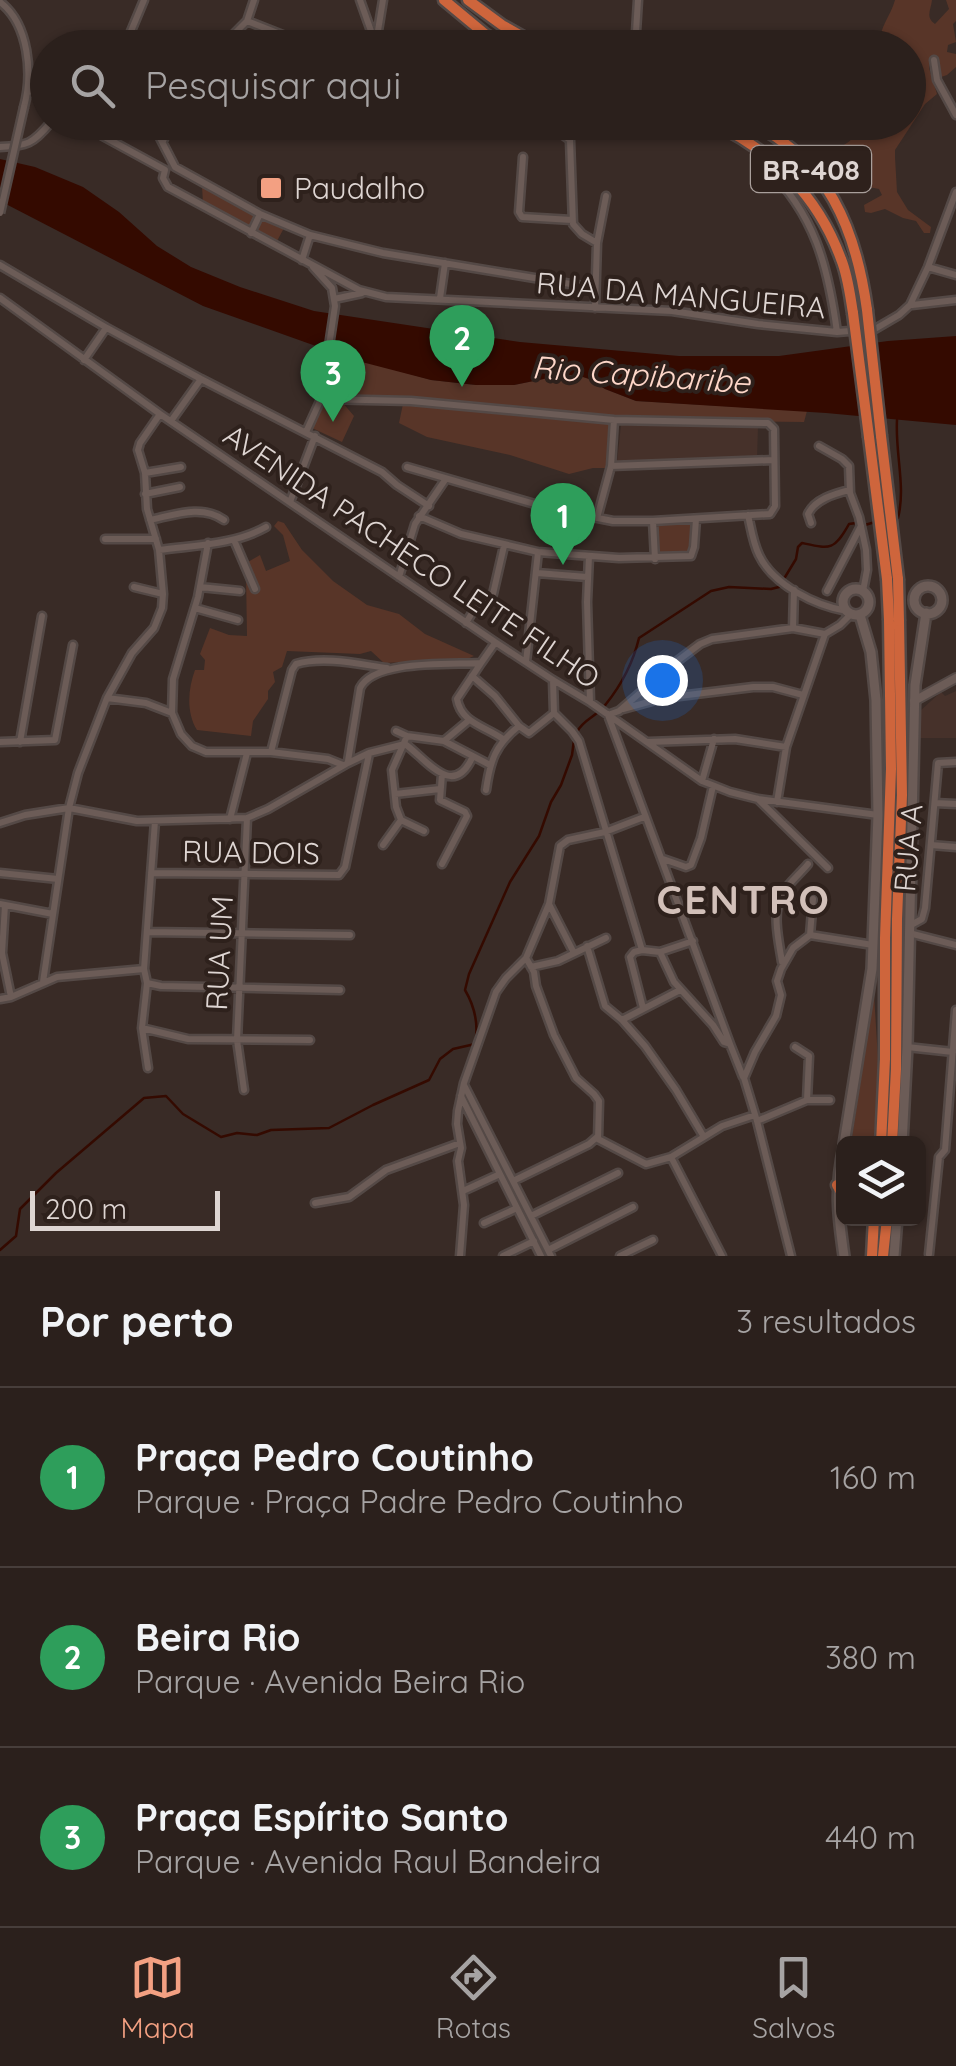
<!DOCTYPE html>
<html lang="pt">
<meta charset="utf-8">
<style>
body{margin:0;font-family:Quicksand,sans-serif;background:#332825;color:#f1f3f6}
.controls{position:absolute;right:30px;bottom:30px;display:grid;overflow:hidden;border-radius:15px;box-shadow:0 2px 8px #0004}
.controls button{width:90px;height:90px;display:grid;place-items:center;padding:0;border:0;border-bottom:2px solid #473e3b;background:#2b201c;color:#f1f3f6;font:50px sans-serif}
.scale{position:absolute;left:30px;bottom:25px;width:190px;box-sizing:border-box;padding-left:10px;border:5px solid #ded5d2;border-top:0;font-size:28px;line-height:35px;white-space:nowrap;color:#ded5d2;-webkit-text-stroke:8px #2e211c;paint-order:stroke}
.you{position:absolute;left:662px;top:680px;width:35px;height:35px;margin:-25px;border:8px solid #fff;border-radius:50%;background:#1a73e8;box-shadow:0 0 0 15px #1a73e833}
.badge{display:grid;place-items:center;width:65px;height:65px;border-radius:50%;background:#f3a082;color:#fff;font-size:32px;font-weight:700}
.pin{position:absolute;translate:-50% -82px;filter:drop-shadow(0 2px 5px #0008)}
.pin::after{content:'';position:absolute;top:52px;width:35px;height:30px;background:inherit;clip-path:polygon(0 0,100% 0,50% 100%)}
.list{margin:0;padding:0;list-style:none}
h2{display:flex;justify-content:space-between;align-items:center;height:130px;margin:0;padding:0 40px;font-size:42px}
h2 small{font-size:32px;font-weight:400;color:#a6a3a3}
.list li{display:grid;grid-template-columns:65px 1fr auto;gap:30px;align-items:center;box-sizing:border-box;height:180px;padding:0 40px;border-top:2px solid #473e3b}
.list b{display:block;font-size:38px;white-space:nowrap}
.list p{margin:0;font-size:32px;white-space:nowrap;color:#a6a3a3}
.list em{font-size:32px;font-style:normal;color:#a6a3a3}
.icon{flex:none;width:55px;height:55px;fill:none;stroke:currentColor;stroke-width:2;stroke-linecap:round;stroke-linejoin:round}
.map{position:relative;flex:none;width:956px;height:1256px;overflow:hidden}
.search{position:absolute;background:#2b201c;box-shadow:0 2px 8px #0004;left:30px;right:30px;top:30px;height:110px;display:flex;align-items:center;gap:25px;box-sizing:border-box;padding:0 35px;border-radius:55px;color:#a6a3a3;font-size:38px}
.sheet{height:670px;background:#2b201c}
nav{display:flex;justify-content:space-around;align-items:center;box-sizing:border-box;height:140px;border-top:2px solid #473e3b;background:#2b201c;font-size:28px;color:#a6a3a3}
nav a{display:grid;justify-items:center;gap:5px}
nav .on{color:#f3a082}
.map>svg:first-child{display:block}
.built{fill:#46312a}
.green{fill:#583528}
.water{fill:#340a00}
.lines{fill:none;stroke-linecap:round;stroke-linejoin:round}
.stream{stroke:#340a00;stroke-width:2.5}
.minor-casing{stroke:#544946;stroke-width:11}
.tertiary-casing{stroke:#544946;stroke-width:12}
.secondary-casing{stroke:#544946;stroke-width:14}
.trunk-casing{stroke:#544946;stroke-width:15}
.minor{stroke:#6c5c57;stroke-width:6}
.tertiary{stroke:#6c5c57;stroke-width:8}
.secondary{stroke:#6c5c57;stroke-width:9}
.trunk{stroke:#ce653c;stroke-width:10}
.minor-bridge-casing{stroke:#544946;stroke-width:11;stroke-linecap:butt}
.trunk-bridge-casing{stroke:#544946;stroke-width:15;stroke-linecap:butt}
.minor-bridge{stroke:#6c5c57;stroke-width:6}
.trunk-bridge{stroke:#ce653c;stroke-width:10}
.poi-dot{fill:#f3a082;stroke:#2e211c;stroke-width:4}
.labels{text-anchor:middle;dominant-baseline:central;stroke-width:8;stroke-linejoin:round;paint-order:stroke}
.shield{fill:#2e211c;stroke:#a99f9b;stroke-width:2.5}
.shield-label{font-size:28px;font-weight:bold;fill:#ded5d2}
.poi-label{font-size:30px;fill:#ded5d2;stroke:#2e211c;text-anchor:start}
.street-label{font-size:30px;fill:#ded5d2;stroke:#2e211c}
.water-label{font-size:32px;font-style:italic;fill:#fed7c9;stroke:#2e211c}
.district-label{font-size:40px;font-weight:bold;letter-spacing:2.5px;fill:#d2c0b9;stroke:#2e211c}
</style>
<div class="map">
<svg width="956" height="1256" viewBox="0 0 956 1256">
<rect width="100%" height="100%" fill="#392b26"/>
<path class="built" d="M621 425 758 427 757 459 617 462Z
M956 691V738H918L917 718 920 711 941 692 945 696Z"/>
<path class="green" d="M895 0H932C931 10 925 17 935 24L949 9 946 0H956V21L953 24 956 42 948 45 947 52 956 54V67L947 75 941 77 938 56 931 55 929 68 937 94 925 104 895 150V157L897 192 908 210 931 227 930 233H924L916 221 903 218 885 209 871 213 865 212 864 205 882 195 879 189 859 185C859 174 868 170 868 160L863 155 850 158 844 155 835 165 828 164 826 157C837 145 861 143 855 123L908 122V48L880 47C878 28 890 18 895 0Z
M202 186 284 228 277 241 203 203Z
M329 351 431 380 476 385H514L563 375H577L589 379 605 389 636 401 807 411 804 422 614 420 393 400 321 399Z
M342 402 354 416 342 442 312 428 323 403Z
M403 404 610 422 608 468H593L569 474 510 455 427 437 399 423Z
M278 521 284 523 302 550 333 581 367 605 399 614 425 634 474 656 467 659 384 663 371 651 360 654 287 651 282 667 273 672 275 682 268 691V699L253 721 251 736 197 730C186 712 188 689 195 670H204L205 660 200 654 210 628 229 635 247 636 246 575 248 562 260 555 266 571 290 561 283 535 274 526Z
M691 521 694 525 690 554 658 555 655 529 661 524Z
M874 994 878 1059 874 1143H851Z"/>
<path class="water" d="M0 159 35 167 83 187 119 212 157 246 191 267 240 287 314 311 520 342 679 356H779L888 341 956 336V425L826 413 636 401 605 389 589 379 577 375H563L514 385H476L431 380 358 361 203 306 0 201Z"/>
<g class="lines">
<path class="stream" d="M897 420C895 453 906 487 898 518
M865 525 875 522
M577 732C583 719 598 716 606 704 622 684 633 663 639 638L711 591 729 587 771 589 779 587 796 559 798 547 802 543C830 549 834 551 849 524L856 523
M0 1250 16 1236 20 1209 56 1173 144 1098 166 1096 183 1114 221 1137 237 1133 257 1135 271 1130 329 1128 373 1105 429 1080 440 1059 453 1049 475 1044C479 1024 475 1007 465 990L469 974 510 882 539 836 551 802 561 785 572 755 574 740"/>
<defs>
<path id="minor" d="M360 0 377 48
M0 2C29 24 33 74 24 107
M247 21 316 48
M376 43 383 0
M124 48 144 0
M220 48 247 21 254 0
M635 48 638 0
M934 60 937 80 956 115
M28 91 48 94
M77 122 165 170 163 178 168 187 359 290 386 297 672 311 758 324 837 332 875 329 899 315 910 305 928 267 956 192
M139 122 159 136 175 167 260 214 310 235 383 253 595 288
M548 124 570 140 573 224 582 234 597 243 595 308
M163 141 171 122
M0 147C27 146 33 144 51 122
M765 153V166C815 214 828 266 837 332
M523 157 519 212 522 217 572 220
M251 233 260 214
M597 243 606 196
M302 260 310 235
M0 265 107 328 201 379 382 472 397 485 429 506
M928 267 956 275
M0 298 160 414 495 642 553 680 590 702 702 781 730 792 758 799 878 815
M440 298 445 263
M334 299 362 293
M912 305 956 300
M84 360 106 328
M321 399 411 401 614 420 768 423 774 429 775 506 770 514 653 521H613L552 509 407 467
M171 421 201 379
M306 432 321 399 335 306 332 288 313 267
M819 446 842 459 849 466 850 493 859 517 866 550 867 570 863 591
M611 466 774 460
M145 473 181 467
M145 494 180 487
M290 502 315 436
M748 515C751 528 753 543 759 555 773 585 816 606 847 611
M419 516 461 534 538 552 619 558 691 556 694 547 696 519
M597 518 611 466 614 420
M150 520C174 515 202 504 224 520
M653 521 655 559
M811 523 808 514C815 499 834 494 849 490
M105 539H156
M234 540 255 589
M208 543 198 597 173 679 172 713 181 734 192 746 206 752H271L328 759 343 765
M159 550C195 545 234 545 266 527
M589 556 587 602 590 702
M537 573 587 577
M399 577 415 524 445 480
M134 587 163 594
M200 587 240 591
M827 591 861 526
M195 608 238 620
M466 623 482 596 493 594 504 546
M793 628 794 590
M825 634 840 625 851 614
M526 662 538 552
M481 663 457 699C461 723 485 726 503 739
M472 676 495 696 519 726
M107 698 146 703 172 713
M623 709 663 698 753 687H773L803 695
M554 713 572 731 579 741 642 950 634 952 630 957 643 1008
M396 731 407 736 444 741 490 765
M407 736 392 770 396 807 401 820 424 831
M444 741 468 721
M0 742 55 740 73 645
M20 742 42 616
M648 742 735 739 786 747
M271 752 292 670 296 664C324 656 358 664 387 668
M348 761 360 688C374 659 452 665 481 663L495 643
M702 781 714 739
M486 790C490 761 495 745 519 726L529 733 554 713 553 680
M395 794 440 789
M758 799 828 868
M777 802 786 747 825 634
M935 803 956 804
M230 819 247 753
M0 823 25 815 69 808 137 821 247 818 268 809 348 763 369 753 405 744C427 760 453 799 472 758
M383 845 401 820
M931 845 956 847
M663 859 686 867 691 865 701 838 713 786
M442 864 467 816 465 812 440 800 442 774
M0 873 58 879
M151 873 339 875 345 867 369 754
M0 904 53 914
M549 904 526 958 534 972 536 986 554 1035 576 1078 594 1094 599 1101 598 1139 646 1164 671 1157 722 1126 755 1115
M5 905 2 953 11 997
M911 925 922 919 925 908 938 763 956 762
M147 932 350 935
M909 933 956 945
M810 935 813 899
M587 946 605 1006 622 1020 645 1046 676 1090 704 1137
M642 950 660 952 693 941
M660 952 674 982 713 1025 724 1042 730 1044 743 1077
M574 953 549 904 560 846 568 840 605 832 644 817
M782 962C779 942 772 915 781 896 787 884 800 874 808 864
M531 967 558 961 606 938
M43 982 69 808 78 773 107 698 132 653 154 628 162 608 163 594 159 550 147 509 145 473 138 450 140 443 160 414
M147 983 161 986 340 990
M0 999 11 997 57 977 144 969
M622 1020 680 990
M142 1028 188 1039 310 1040
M730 1044 608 715 619 711 676 662 700 644 712 639 793 628 825 634
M795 1047 809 1056 807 1100
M907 1047 953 1052
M148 1068 142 1028 147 983 144 969 155 821
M464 1085 551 1256
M244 1090 237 1040 247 818
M461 1096 541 1256
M757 1121 807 1100H830
M671 1157 722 1256
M513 1181 589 1144 597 1137
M463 1191 500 1174
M315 1203 349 1197 386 1170 460 1143
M531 1216 618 1173
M484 1223 517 1208
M548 1250 633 1207
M929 1254 939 1157 945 1150 956 1010
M460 1256 464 1205 458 1161 461 1148 457 1124 458 1111 464 1083 496 992 506 978 526 958
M503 1256 534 1241
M620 1256 653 1240
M791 1256 757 1121 744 1078 755 1052 776 1016 781 995 777 981 781 969 793 948 810 935 873 945"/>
<path id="tertiary" d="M914 701 956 678"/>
<path id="secondary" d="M914 600a14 14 0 1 1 28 0a14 14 0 1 1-28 0Z
M843 602a13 13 0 1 1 26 0a13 13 0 1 1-26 0Z
M844 1144 872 969 878 815 876 700 871 652 860 615
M902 1144 907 1047 915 685 926 613
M844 1146C835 1189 838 1214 844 1256
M894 1256 897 1218"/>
<path id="trunk" d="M444 0 485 34 506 48
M468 0 502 25 543 48
M711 122C772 150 818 196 841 259 848 276 850 295 853 313
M750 122C828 160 856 229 867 310
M881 436 898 579
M869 437 887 579
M881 1144 885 1059V938L891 769 889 620
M892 1144 896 1069 897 919 902 795 899 621
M837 1185 844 1197
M872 1256 874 1218
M883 1256 887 1218"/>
</defs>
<use href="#minor" class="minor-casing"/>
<use href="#tertiary" class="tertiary-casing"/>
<use href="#secondary" class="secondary-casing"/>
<use href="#trunk" class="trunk-casing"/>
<use href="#minor" class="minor"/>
<use href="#tertiary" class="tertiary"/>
<use href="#secondary" class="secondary"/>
<use href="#trunk" class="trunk"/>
<defs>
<path id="minor-bridge" d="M0 213 24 107"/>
<path id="trunk-bridge" d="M867 310 881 436
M853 313 869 437
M887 579 889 620
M898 579 899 621"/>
</defs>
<use href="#minor-bridge" class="minor-bridge-casing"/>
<use href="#trunk-bridge" class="trunk-bridge-casing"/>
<use href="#minor-bridge" class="minor-bridge"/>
<use href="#trunk-bridge" class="trunk-bridge"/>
</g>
<rect class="poi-dot" x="259" y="176" width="24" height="24" rx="5"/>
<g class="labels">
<rect class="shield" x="751" y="146" width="120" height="46" rx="8"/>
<g class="shield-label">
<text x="811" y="169">BR-408</text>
</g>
<g class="poi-label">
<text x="294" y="188">Paudalho</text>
</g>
<g class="street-label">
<text transform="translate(681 295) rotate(5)">RUA DA MANGUEIRA</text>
<text transform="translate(412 556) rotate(34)">AVENIDA PACHECO LEITE FILHO</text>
<text transform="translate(908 848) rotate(-85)">RUA A</text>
<text transform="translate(251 852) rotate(1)">RUA DOIS</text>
<text transform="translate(219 953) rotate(-87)">RUA UM</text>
</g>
<g class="water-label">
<text transform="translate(641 374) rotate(4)">Rio Capibaribe</text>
</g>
<g class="district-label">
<text x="744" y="899">CENTRO</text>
</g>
</g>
</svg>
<div class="controls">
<button><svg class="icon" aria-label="layers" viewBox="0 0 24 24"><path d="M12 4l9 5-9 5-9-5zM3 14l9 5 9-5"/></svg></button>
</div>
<div class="scale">200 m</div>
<div class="you"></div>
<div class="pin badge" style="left:563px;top:565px;background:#2e9e5b">1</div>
<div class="pin badge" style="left:462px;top:387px;background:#2e9e5b">2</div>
<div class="pin badge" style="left:333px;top:422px;background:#2e9e5b">3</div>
<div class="search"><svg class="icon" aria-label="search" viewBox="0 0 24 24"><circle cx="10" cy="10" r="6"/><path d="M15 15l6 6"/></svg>Pesquisar aqui</div>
</div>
<section class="sheet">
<h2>Por perto<small>3 resultados</small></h2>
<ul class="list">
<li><span class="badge" style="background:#2e9e5b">1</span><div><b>Praça Pedro Coutinho</b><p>Parque · Praça Padre Pedro Coutinho</p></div><em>160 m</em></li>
<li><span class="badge" style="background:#2e9e5b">2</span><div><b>Beira Rio</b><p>Parque · Avenida Beira Rio</p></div><em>380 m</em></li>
<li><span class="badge" style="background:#2e9e5b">3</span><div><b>Praça Espírito Santo</b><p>Parque · Avenida Raul Bandeira</p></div><em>440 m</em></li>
</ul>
</section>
<nav>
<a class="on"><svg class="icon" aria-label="map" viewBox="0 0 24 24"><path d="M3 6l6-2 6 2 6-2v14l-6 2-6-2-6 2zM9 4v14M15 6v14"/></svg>Mapa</a>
<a><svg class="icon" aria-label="directions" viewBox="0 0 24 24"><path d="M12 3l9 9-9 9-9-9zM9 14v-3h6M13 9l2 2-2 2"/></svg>Rotas</a>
<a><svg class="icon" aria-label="saved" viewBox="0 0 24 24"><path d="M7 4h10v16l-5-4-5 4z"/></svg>Salvos</a>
</nav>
